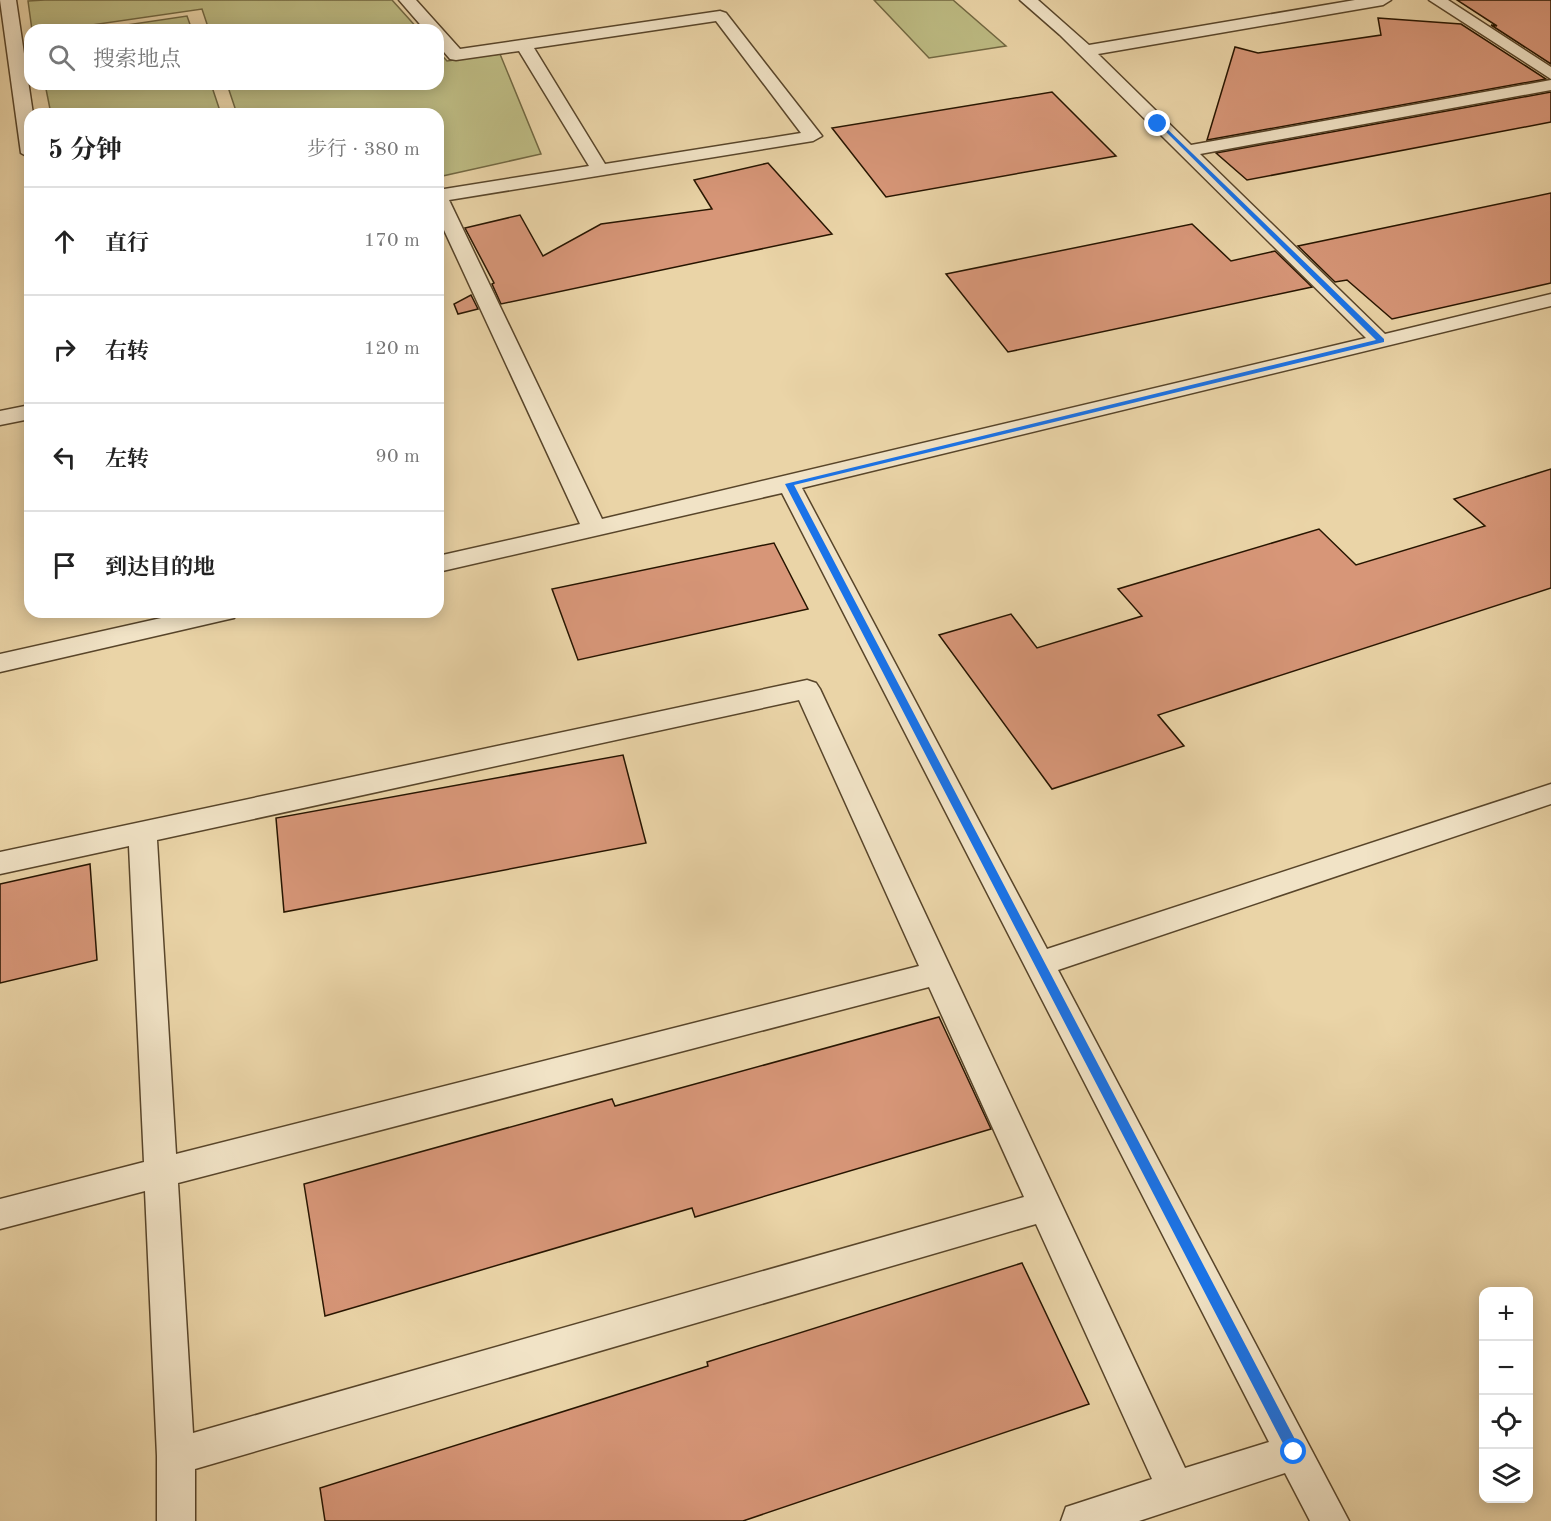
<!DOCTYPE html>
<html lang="zh">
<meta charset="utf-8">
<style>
body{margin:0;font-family:"Old Standard TT","Noto Serif SC",serif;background:#f6f6f6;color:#222}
.controls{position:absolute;right:18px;bottom:18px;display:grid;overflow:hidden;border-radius:12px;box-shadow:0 3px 15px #0003}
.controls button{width:54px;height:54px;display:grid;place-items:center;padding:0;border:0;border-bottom:2px solid #e0e0e0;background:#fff;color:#222;font:30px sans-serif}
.stop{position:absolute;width:18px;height:18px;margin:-14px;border:4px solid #1a73e8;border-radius:50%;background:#fff}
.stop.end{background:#1a73e8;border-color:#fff;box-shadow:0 2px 6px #0008}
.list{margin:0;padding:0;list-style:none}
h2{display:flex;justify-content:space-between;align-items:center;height:78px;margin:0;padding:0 24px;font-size:26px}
h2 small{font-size:20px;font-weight:400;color:#767676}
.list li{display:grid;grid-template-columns:39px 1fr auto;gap:18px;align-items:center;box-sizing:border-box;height:108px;padding:0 24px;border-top:2px solid #e0e0e0}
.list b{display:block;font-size:22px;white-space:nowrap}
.list em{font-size:20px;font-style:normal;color:#767676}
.icon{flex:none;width:33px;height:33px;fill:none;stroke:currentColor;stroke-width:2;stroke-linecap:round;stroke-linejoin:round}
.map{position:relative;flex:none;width:1551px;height:1521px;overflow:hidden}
.search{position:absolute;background:#fff;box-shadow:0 3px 15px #0003;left:24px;top:24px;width:420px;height:66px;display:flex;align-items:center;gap:15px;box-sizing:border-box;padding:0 21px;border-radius:18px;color:#767676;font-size:22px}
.panel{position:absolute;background:#fff;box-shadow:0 3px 15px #0003;left:24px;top:108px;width:420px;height:510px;border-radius:18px}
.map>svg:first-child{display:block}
.green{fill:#bdbb83;stroke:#726842;stroke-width:1.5}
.building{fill:#d79678;stroke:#271500;stroke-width:1.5}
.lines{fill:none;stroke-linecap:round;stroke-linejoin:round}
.lane-casing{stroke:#58452a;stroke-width:3}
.lane{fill:#f1e3c6;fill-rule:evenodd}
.route{fill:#1a73e8}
</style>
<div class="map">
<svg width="1551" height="1521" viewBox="0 0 1551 1521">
<rect width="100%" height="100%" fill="#ead4a7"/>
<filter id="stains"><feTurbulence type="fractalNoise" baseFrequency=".00333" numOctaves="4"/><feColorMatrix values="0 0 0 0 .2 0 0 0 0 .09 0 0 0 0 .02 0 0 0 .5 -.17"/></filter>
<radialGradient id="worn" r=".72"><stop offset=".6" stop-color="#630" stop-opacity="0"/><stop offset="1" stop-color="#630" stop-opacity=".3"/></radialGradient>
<path class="green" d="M45 0H392L419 30H209L202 9 57 30H32L28 1Z
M874 0H953L1006 46 929 58Z
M187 16 192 30H93Z
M438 51 447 61 500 54 541 154 438 177V114H237L227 84H438Z
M45 84H211L221 114H51Z"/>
<path class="building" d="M1457 0H1551V64L1491 25 1497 26Z
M1378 18 1461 24 1546 79 1207 140 1235 47 1258 53 1381 35Z
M1052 92 1116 156 886 197 832 128Z
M1551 92V122L1247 180 1216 153Z
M768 163 832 234 501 304 492 284 494 283 465 228 520 215 543 256 601 224 712 209 694 180Z
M1551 193V283L1392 319 1347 280 1335 282 1298 246Z
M1192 224 1231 261 1275 251 1312 287 1008 352 946 274Z
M471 295 478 309 458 314 454 304Z
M1551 469V588L1158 715 1184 746 1052 789 939 635 1011 614 1037 648 1142 616 1118 589 1319 529 1356 565 1485 526 1454 499Z
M774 543 808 609 578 660 552 589Z
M623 755 646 843 284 912 276 818Z
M90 864 97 960 0 983V884Z
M939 1017 991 1129 695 1217 692 1208 325 1316 304 1184 612 1099 615 1106Z
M1022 1263 1089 1404 743 1521H325L320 1488 708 1366 707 1362Z"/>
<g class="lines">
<defs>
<path id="lane" d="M0 0H16L33 114H30V158L21 153Z
M399 0H416L460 49 720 11 726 13 822 136 813 141 449 200 602 519 1366 338 1060 35 1020 0H1038L1089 45 1355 0H1391L1383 5 1098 54 1191 145 1551 80V90L1200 154 1385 334 1551 294V306L802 488 1047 949 1551 784V804L1058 970 1349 1521H1310L1285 1473 1139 1521H1061L1066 1507 1152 1479 1036 1224 195 1469V1521H157V1456L145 1191 0 1229V1199L144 1162 129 846 0 874V852L807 680 816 683 820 689 1185 1468 1269 1442 782 493 438 572V556L580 524 438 217V190L589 166 519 51 456 60 450 59 438 45V30H425ZM716 21 801 133 605 164 534 48ZM799 700 919 966 176 1154 157 840ZM929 987 1024 1197 193 1433 178 1183Z
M1429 0H1448L1551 67V79Z
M30 405V419L0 425V411Z
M188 612H237L234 618 225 620 0 672V654Z"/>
</defs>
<use href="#lane" class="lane-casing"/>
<use href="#lane" class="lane"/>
</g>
<path class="route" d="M1156 122H1160L1384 339V342L794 485 1299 1447V1457L1294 1459 1290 1457 785 484 1376 340Z"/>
<rect width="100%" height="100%" filter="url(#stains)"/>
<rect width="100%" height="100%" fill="url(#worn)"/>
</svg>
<div class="controls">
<button>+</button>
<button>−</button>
<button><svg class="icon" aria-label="locate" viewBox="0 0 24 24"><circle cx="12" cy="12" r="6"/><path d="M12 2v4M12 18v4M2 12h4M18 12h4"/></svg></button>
<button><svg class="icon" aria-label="layers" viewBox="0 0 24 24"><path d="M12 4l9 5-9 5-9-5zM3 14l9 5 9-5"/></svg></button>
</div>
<div class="stop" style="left:1294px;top:1452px"></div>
<div class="stop end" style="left:1158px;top:124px"></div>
<div class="search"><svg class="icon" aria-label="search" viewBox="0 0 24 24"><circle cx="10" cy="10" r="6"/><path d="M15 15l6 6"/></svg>搜索地点</div>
<section class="panel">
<h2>5 分钟<small>步行 · 380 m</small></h2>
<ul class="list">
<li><svg class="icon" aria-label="ahead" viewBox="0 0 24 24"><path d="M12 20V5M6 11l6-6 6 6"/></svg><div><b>直行</b></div><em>170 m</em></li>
<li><svg class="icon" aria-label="right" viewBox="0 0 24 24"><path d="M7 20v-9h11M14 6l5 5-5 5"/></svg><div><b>右转</b></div><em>120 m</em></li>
<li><svg class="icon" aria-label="left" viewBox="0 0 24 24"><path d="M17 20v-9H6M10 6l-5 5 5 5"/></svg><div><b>左转</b></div><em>90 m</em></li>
<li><svg class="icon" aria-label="arrive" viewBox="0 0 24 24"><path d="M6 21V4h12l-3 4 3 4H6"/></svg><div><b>到达目的地</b></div></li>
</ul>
</section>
</div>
